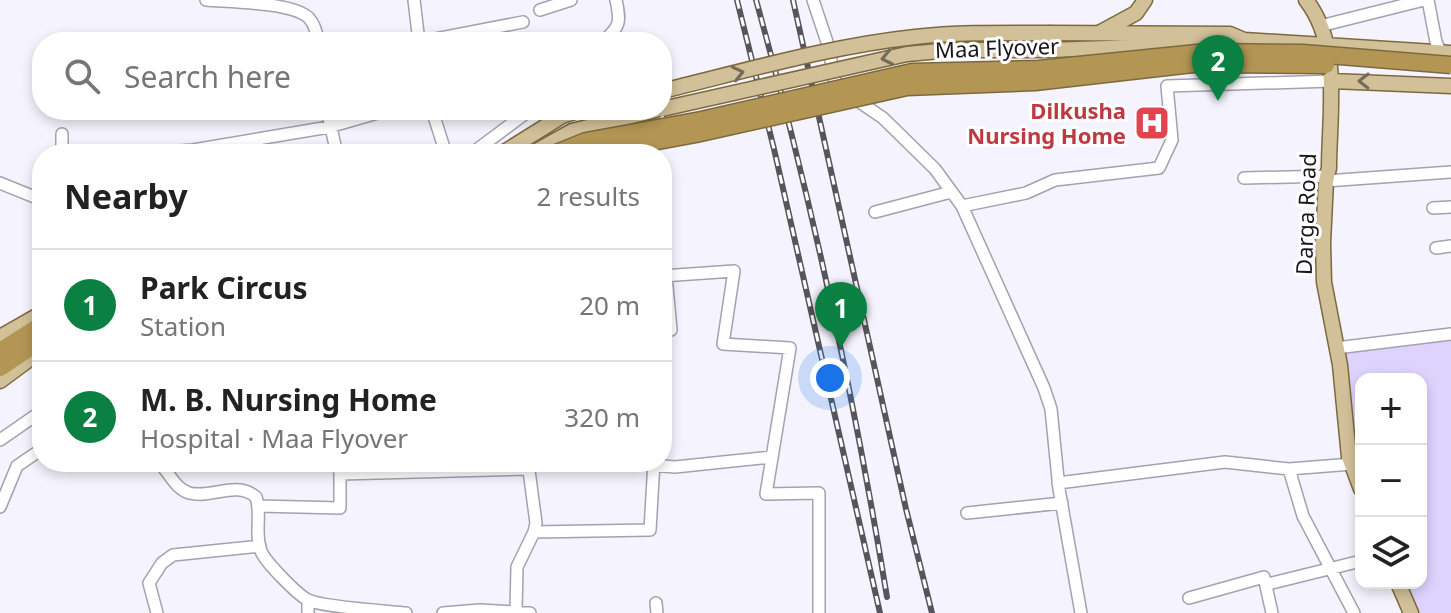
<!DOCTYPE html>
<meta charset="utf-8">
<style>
body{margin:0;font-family:"Noto Sans",sans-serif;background:#f6f6f6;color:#222}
.controls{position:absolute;right:24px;bottom:24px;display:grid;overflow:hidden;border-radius:16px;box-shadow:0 4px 12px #0003}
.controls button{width:72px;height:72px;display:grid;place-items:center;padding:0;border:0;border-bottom:2px solid #e0e0e0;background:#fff;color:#222;font:40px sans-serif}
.you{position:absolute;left:830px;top:378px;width:28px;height:28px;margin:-20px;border:6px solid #fff;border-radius:50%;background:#1a73e8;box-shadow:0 0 0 12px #1a73e833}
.badge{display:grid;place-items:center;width:52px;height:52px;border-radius:50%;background:#0b8043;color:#fff;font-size:26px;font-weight:700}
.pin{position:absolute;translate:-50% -66px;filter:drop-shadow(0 2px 4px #0008)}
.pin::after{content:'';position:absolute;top:42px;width:28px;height:24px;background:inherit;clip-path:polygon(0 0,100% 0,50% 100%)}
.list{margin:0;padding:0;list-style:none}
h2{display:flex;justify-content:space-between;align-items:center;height:104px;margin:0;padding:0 32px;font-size:34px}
h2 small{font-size:26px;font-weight:400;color:#767676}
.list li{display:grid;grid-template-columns:52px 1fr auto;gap:24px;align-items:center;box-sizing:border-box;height:112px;padding:0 32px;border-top:2px solid #e0e0e0}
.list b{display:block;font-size:30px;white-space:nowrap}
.list p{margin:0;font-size:26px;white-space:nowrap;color:#767676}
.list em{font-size:26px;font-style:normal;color:#767676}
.icon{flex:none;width:44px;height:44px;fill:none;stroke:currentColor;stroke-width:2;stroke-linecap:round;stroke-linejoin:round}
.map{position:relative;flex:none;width:1451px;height:613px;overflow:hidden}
.search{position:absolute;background:#fff;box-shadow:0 4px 12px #0003;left:32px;top:32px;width:640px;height:88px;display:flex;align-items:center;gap:20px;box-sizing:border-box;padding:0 28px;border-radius:32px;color:#767676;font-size:30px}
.panel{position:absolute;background:#fff;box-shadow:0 4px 12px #0003;left:32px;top:144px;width:640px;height:328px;border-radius:32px}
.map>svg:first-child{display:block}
.park{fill:#ddd3fd}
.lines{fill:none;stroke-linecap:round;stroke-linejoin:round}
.minor-casing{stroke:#a4a1b0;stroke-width:14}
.major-casing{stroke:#7d6940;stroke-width:17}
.highway-casing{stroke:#7d6940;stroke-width:19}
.minor{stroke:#fff;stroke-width:11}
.major{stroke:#d1c098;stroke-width:14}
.highway{stroke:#b39654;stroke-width:16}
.rail-casing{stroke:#57555c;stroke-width:6}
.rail{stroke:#fff;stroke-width:3;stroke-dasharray:9;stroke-linecap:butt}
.major-bridge-casing{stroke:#7d6940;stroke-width:17;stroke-linecap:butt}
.highway-bridge-casing{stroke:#7d6940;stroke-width:19;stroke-linecap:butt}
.major-bridge{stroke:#d1c098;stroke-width:14}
.highway-bridge{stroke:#b39654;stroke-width:16}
.oneway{stroke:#746b5a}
.labels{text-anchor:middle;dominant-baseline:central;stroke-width:6;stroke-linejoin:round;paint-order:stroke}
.street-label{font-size:22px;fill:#18161c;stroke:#fff}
.health-label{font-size:22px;font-weight:bold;fill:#be3a42;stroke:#fff;text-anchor:end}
</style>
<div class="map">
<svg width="1451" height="613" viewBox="0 0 1451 613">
<rect width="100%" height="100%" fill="#f5f3fd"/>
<path class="park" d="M1451 339V613H1415L1400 583H1421V379H1361V477L1354 456 1344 352Z"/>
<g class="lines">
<defs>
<path id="minor" d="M206 0C230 2 292 2 309 18 315 25 317 33 318 42
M414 0 419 42
M813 0 828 45 836 86 883 118 935 169 962 206
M1428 0 1436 42 1441 53
M540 10 571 0
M1320 26 1424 0
M419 42 523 22
M603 42C620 26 621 23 616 0
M327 110 337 154
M432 110 446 154
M62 154V134
M139 154 193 150 329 127 388 110
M471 154 530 110
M1244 178 1328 176
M1326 181 1451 172
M0 183 42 200
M1433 208 1451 207
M875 212 951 192
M1436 248 1451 246
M662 276 734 271 723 344 790 348 766 494 819 493V613
M666 276 671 330
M1336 348 1451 334
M0 440 42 411
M158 462C169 471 174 488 189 493 212 499 236 480 256 497 262 515 254 533 261 551 265 562 298 595 308 600 322 607 386 611 406 613
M302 462 340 466V474
M653 465 675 467 772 457
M1289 469 1303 516 1354 613
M1058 483 1225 462 1289 469 1352 464
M259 506 340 508V474L530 469
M0 507 17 466 42 449
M967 513 1062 503
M534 532 650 530 654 462
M1272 583 1361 561
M1189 598 1264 577 1272 613
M656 603 657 613
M516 611 517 567 534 532 536 523 528 463
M157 613 149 583 162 563 173 555 260 546
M308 613V600
M443 613 480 610 530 613
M1081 613 1059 489 1051 409 1044 388 962 206 1026 193 1055 180 1159 168 1172 140 1167 86 1332 81"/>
<path id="major" d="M1306 0C1342 46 1329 114 1329 168L1326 181 1323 243 1324 282 1340 365 1349 457 1361 489
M1101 32 1136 13 1145 0
M1051 33 1230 34 1244 40
M1049 50 1227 44 1244 40 1451 53
M1332 81 1451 86
M501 154 562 116 581 110
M531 154 572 131 656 110
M0 337 42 313
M0 381 42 350
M1398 583 1411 613"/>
<path id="highway" d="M0 351 42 324
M0 368 42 340"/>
</defs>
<use href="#minor" class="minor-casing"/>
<use href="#major" class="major-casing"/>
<use href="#highway" class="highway-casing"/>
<use href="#minor" class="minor"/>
<use href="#major" class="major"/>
<use href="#highway" class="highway"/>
<defs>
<path id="rail" d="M737 0 774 149 880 613
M756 0C811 197 854 396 887 597
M793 0 906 509 932 613"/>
</defs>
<use href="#rail" class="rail-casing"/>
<use href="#rail" class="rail"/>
<defs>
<path id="major-bridge" d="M662 91C745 71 830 46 915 37 960 32 1005 33 1051 33
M662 109 907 54 951 50H1049"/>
<path id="highway-bridge" d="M554 154 586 141 701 120 912 72 1039 69 1207 52 1303 53 1451 65
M588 154 696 134 907 87 1035 82 1193 64 1326 65"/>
</defs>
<use href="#major-bridge" class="major-bridge-casing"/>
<use href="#highway-bridge" class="highway-bridge-casing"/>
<use href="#major-bridge" class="major-bridge"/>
<use href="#highway-bridge" class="highway-bridge"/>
</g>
<defs><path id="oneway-chevron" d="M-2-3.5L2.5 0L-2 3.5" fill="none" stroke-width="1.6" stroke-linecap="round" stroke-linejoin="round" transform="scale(2)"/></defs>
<g class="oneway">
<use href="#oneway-chevron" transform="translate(887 58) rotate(168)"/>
<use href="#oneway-chevron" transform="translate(738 73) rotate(-13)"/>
<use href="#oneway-chevron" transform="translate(1364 81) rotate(-179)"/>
</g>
<defs>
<symbol id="hospital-square" viewBox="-11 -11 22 22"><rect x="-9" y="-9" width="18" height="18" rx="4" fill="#e0444e" stroke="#fff"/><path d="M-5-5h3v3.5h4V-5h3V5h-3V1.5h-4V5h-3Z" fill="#fff"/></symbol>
</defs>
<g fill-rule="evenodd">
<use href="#hospital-square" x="1132" y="103" width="40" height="40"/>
</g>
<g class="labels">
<g class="street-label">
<text transform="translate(997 47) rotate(-2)">Maa Flyover</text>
<text transform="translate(1305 214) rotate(-88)">Darga Road</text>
</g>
<g class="health-label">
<text x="1126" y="110">Dilkusha<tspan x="1126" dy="25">Nursing Home</tspan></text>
</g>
</g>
</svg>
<div class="controls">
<button>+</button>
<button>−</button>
<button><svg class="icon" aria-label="layers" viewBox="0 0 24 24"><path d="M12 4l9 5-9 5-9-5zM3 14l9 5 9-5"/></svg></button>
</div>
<div class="you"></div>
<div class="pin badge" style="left:841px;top:348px">1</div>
<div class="pin badge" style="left:1218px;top:101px">2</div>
<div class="search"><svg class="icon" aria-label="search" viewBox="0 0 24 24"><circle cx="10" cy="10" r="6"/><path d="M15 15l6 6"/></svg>Search here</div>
<section class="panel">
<h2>Nearby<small>2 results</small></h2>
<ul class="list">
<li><span class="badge">1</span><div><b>Park Circus</b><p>Station</p></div><em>20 m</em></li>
<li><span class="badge">2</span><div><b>M. B. Nursing Home</b><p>Hospital · Maa Flyover</p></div><em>320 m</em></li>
</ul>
</section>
</div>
